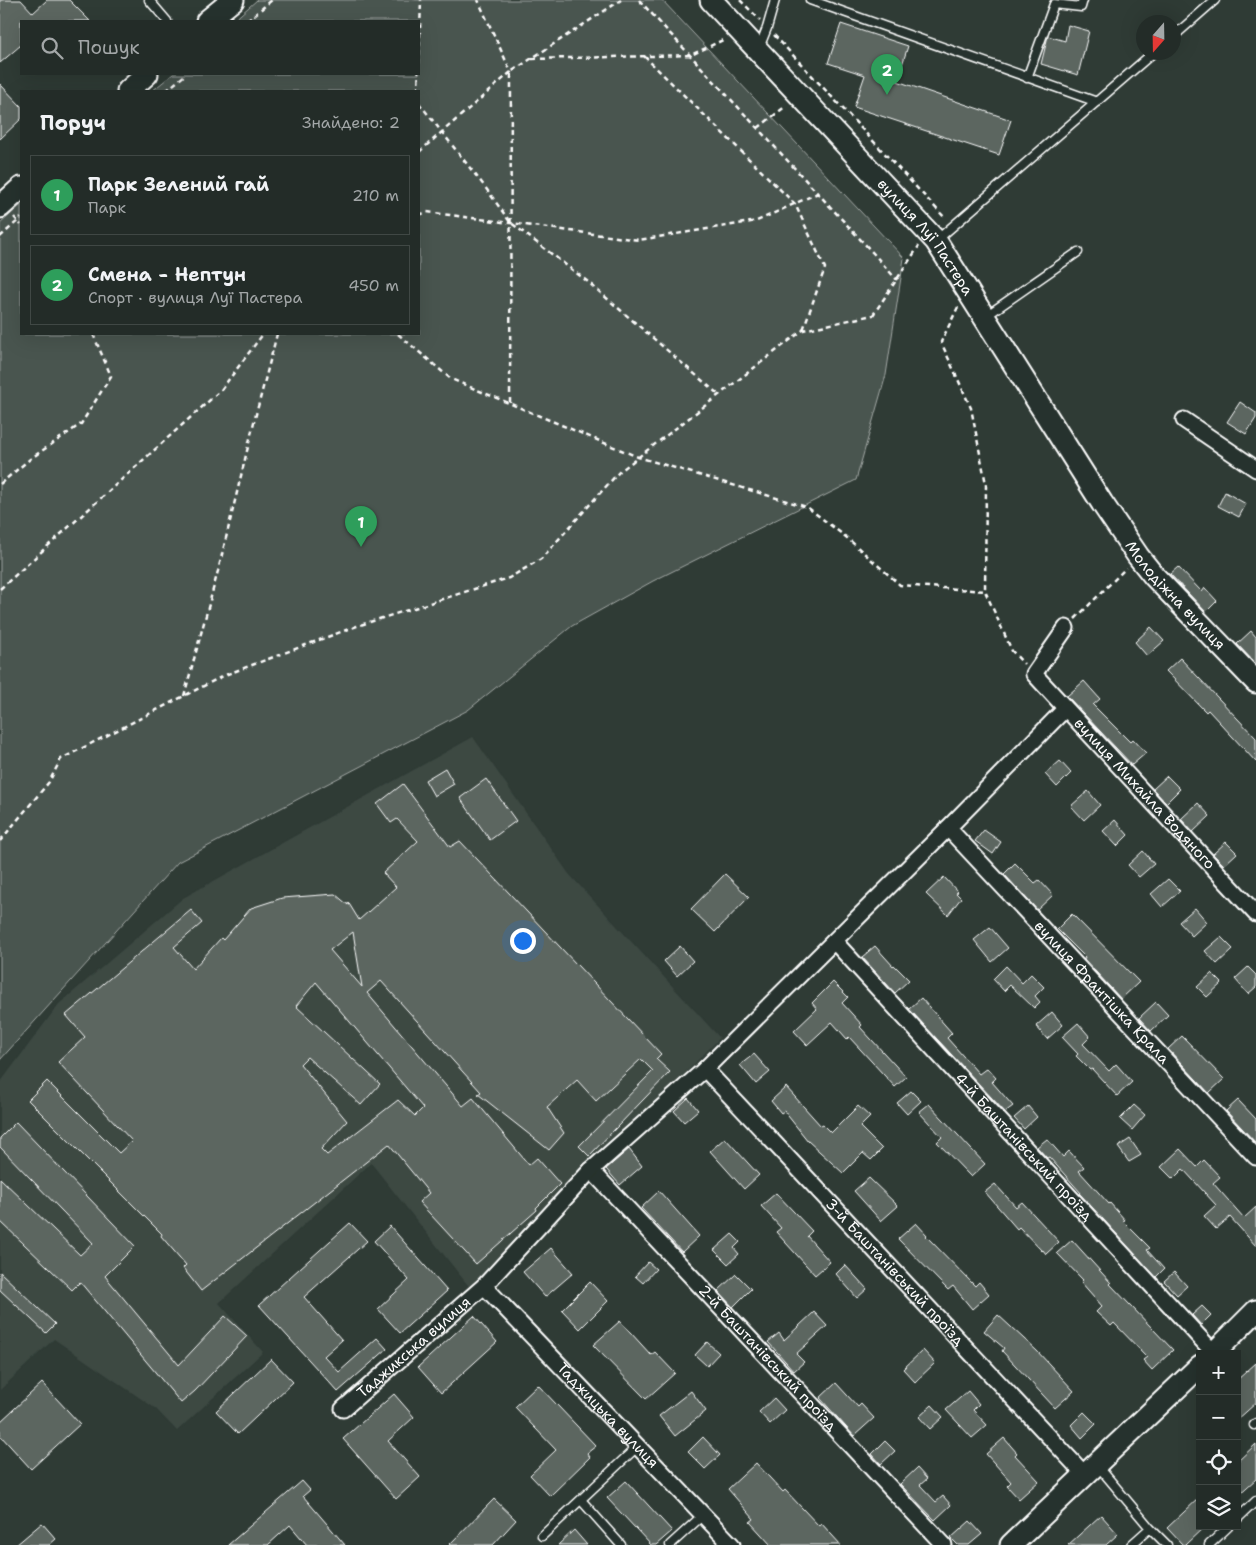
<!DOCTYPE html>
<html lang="uk">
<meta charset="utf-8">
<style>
body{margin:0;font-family:"Shantell Sans",sans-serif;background:#2b3430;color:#f1f3f6}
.controls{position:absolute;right:15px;bottom:15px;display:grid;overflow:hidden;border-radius:0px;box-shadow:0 5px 20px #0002}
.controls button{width:45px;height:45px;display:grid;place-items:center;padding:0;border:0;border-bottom:1px solid #404845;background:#232c28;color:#f1f3f6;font:25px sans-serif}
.compass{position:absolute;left:1136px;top:15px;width:45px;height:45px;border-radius:50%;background:#232c28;box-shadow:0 5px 20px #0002;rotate:200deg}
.you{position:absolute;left:522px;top:940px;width:18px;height:18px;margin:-12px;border:4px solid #fff;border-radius:50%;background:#1a73e8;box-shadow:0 0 0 8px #1a73e833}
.badge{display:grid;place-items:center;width:32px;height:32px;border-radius:50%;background:#d6ab8b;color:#fff;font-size:16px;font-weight:700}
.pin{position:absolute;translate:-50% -41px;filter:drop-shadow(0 1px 2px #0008)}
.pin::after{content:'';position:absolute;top:26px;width:18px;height:15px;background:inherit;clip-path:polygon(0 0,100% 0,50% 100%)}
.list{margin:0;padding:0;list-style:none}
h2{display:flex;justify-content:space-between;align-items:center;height:65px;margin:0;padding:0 20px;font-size:21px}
h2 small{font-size:16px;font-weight:400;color:#a3a7a8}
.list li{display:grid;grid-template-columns:32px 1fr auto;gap:15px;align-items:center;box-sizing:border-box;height:80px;margin:0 10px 10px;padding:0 10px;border:1px solid #404845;border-radius:0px}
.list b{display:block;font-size:19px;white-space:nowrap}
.list p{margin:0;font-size:16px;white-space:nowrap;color:#a3a7a8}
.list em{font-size:16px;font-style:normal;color:#a3a7a8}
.icon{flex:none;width:28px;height:28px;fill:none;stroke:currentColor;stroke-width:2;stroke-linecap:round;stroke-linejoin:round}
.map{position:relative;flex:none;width:1256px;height:1545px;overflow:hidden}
.search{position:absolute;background:#232c28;box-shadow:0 5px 20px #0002;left:20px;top:20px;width:400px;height:55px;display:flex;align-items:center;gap:12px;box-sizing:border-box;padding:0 18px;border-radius:0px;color:#a3a7a8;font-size:19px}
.panel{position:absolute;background:#232c28;box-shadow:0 5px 20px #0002;left:20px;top:90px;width:400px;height:245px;border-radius:0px}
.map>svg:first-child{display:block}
.built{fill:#3c4842}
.green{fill:#4a544f;stroke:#a4aaa7}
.building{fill:#5b6661;stroke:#fff;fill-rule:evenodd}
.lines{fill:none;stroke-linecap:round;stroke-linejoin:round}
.lane-casing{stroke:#fff;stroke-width:11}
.street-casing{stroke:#fff;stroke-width:19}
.secondary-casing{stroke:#fff;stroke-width:25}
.path{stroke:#fff;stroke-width:2.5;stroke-dasharray:5 4;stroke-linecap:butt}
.lane{stroke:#26332d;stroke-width:8}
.street{stroke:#26332d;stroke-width:15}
.secondary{stroke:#26332d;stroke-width:21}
.labels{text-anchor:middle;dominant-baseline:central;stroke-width:4;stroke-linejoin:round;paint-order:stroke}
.street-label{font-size:15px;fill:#fff;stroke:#26332d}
</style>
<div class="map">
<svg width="1256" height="1545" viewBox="0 0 1256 1545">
<rect width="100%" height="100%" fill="#2f3b35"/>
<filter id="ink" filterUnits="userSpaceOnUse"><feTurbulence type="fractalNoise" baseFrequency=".02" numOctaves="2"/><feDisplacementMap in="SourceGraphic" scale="10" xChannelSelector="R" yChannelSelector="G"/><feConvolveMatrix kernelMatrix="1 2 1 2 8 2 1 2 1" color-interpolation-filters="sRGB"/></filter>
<g filter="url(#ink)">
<path class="built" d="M473 737 569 874 720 1038 471 1289 371 1163 219 1303 263 1352 177 1431 156 1409 54 1339 0 1390V1083L59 1004 183 898Z"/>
<path class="green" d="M257 0H662L904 258 886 375 856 480 653 581 572 626 468 710 178 862 0 1060V224L21 205V334H419V91H152L173 74H419V21H233Z"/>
<path class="building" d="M0 0H21L33 13 47 0H69L90 21H21V45L0 63Z
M841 24 908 46 897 81 1011 120 999 155 854 107 865 75 828 63Z
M1068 25 1089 31 1078 75 1041 64 1048 36 1065 41Z
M0 84 21 106V119L0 139Z
M1240 402 1256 413V418L1246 434 1227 422Z
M1225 492 1246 504 1239 517 1218 506Z
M1178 567 1202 592 1205 588 1217 601 1206 612 1170 574Z
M1151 627 1164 641 1147 656 1135 642Z
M1251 631 1256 637V664L1237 644Z
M1180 658 1256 738V762L1208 710 1206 712 1166 671Z
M1084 681 1100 699 1093 705 1130 742 1133 739 1146 753 1132 765 1067 696Z
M1060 761 1071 773 1057 787 1045 774Z
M445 768 454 784 434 796 425 780Z
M1167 776 1180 789 1166 803 1153 789Z
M486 779 516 821 490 840 460 798Z
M403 784 450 847 460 841 661 1054 656 1059 670 1072 589 1156 579 1146 653 1071 641 1059 596 1101 577 1080 547 1107 564 1133 549 1150 478 1094 481 1092 381 981 367 993 463 1106 473 1098 529 1165 537 1158 560 1184 536 1208 537 1210 476 1264 419 1202 429 1193 389 1144 201 1291 183 1268 186 1265 161 1236 162 1234 28 1100 47 1081 119 1153 132 1141 58 1062 85 1037 66 1015 191 910 202 923 174 947 193 969 221 938 223 940 251 908 282 898 335 894 348 905V902L359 920 396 887 383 873 418 841 397 819 391 823 377 804ZM353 932 362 987 330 950ZM316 982 423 1108 415 1116 398 1100 327 1155 321 1149 347 1121 300 1064 307 1057 361 1105 380 1084 296 1006Z
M1088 791 1100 805 1084 820 1071 806Z
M1198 803 1210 816 1193 832 1181 819Z
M1115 820 1128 835 1117 846 1103 831Z
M984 830 1001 842 993 854 975 841Z
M1226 842 1237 853 1224 865 1213 854Z
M1143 851 1154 864 1139 877 1128 865Z
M1015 863 1035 883 1039 880 1053 895 1037 910 1004 874Z
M725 874 749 897 715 932 691 909Z
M944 877 958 892 956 893 961 898 948 915 926 894Z
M1168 879 1180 891 1162 907 1151 894Z
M1195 908 1207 922 1192 936 1179 922Z
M1072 914 1139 982 1121 999 1084 959 1085 957 1057 929Z
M990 927 1008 948 992 962 974 940Z
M1221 937 1233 949 1217 964 1205 951Z
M680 946 693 961 677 976 664 961Z
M875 946 893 966 894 965 909 980 895 993 862 957Z
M1006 966 1022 983 1031 974 1044 987 1035 996 1040 1002 1034 1008 1010 985 1004 991 993 979Z
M1248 967 1256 975V987L1248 994 1235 979Z
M1212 973 1222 983 1207 997 1197 987Z
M833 982 848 997 842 1003 862 1025 860 1027 906 1077 895 1087 849 1037 847 1039 832 1022 807 1045 794 1031 817 1009 812 1003Z
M921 998 952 1033 947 1038 979 1074 987 1068 996 1078 992 1082 1013 1106 1005 1112 909 1009Z
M1156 1002 1168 1015 1151 1031 1139 1018Z
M1052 1012 1063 1025 1047 1039 1036 1026Z
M1078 1023 1090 1037 1083 1044 1109 1071 1116 1064 1132 1082 1117 1096 1092 1069 1090 1070 1076 1056 1078 1054 1062 1037Z
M1182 1036 1224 1079 1209 1093 1168 1049Z
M754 1054 770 1072 756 1084 740 1065Z
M786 1087 821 1126 823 1125 831 1133 858 1106 870 1117 860 1127 882 1149 871 1160 863 1153 843 1173 808 1141 784 1111 781 1113 771 1101Z
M911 1091 921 1101 907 1114 897 1103Z
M688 1098 698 1110 684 1122 674 1111Z
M1238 1100 1256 1119V1143L1226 1111Z
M929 1104 985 1164 971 1177 937 1142 942 1137 919 1112Z
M1134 1105 1145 1115 1132 1130 1120 1119Z
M1028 1106 1037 1117 1024 1129 1014 1118Z
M16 1122 135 1246 105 1276 179 1365 225 1316 247 1336 195 1391 181 1403 80 1282 72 1290 0 1221V1178L80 1255 93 1243 0 1147V1138Z
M725 1138 759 1175 744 1189 710 1151Z
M1047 1139 1063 1157 1069 1151 1084 1167 1079 1171 1109 1204 1110 1203 1125 1220 1123 1221 1150 1248 1147 1250 1164 1269 1156 1277 1080 1194 1081 1193 1049 1157 1047 1158 1037 1147Z
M1130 1139 1141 1155 1129 1162 1118 1147Z
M629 1149 642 1166 620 1185 606 1169Z
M1180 1149 1197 1167 1204 1160 1220 1177 1213 1183 1244 1218 1256 1207V1246L1230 1217 1216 1229 1204 1216 1216 1205 1183 1169 1173 1179 1161 1167Z
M869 1178 898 1206 881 1221 854 1191Z
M995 1184 1016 1207 1022 1202 1059 1242 1046 1254 1043 1250 1042 1251 1019 1227 1017 1229 985 1192Z
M659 1191 699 1236 682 1252 641 1208Z
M776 1193 812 1231 807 1236 830 1262 815 1275 776 1232 781 1228 761 1206Z
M350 1223 367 1241 304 1297 342 1340 324 1356 339 1372 377 1338 387 1349 338 1392 259 1305Z
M916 1223 927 1235 926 1236 975 1286 979 1282 989 1294 972 1309 953 1286 948 1290 898 1239Z
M390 1226 447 1291 400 1333 378 1309 409 1280 374 1241Z
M732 1234 740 1242 734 1248 739 1254 728 1264 714 1250Z
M1072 1240 1111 1283 1110 1284 1173 1350 1152 1370 1143 1360 1147 1357 1114 1323 1111 1326 1096 1312 1102 1306 1081 1282 1083 1280 1057 1253Z
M551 1248 573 1273 545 1297 523 1272Z
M648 1262 656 1269 643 1283 635 1276Z
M845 1265 867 1289 857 1298 836 1274Z
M0 1272 55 1324 46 1333 0 1290Z
M1174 1272 1187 1286 1177 1295 1164 1281Z
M736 1274 751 1289 733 1307 718 1291Z
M590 1282 608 1301 580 1329 562 1310Z
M1202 1306 1211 1315 1201 1325 1192 1315Z
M814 1312 827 1326 796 1354 804 1362 794 1371 768 1342 779 1333 784 1340Z
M998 1315 1037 1351 1074 1391 1055 1408 1002 1351 1004 1348 984 1331Z
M474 1316 497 1342 441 1393 418 1367Z
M620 1321 651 1355 655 1352 675 1373 646 1399 593 1345Z
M707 1342 719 1353 707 1366 695 1355Z
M923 1350 935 1363 915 1382 903 1369Z
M271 1359 293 1382 238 1434 216 1411Z
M1256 1363V1403L1237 1420V1380Z
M42 1383 80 1424 31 1469 0 1435V1422Z
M836 1383 858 1407 861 1404 874 1418 854 1436 820 1398Z
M538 1385 596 1446 587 1453 590 1457 550 1496 530 1475 556 1450 515 1407Z
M691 1391 706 1411 675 1436 659 1416Z
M968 1391 979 1404 973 1410 987 1425 972 1438 946 1410Z
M394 1394 414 1417 388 1441 420 1477 396 1499 343 1439Z
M774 1398 785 1410 770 1424 759 1412Z
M932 1405 943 1417 930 1429 919 1417Z
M1084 1412 1096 1424 1082 1438 1071 1425Z
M703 1437 720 1455 705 1469 688 1452Z
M1004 1438 1017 1453 1015 1455 1039 1481 1019 1499 1007 1486 1011 1482 986 1454Z
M885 1441 895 1451 881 1464 872 1454Z
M1256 1444V1479L1237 1496V1462Z
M756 1463 783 1492 785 1490 819 1526 821 1523 841 1545H771L750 1522 754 1519 728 1489Z
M917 1468 927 1479 920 1485 936 1502 943 1496 951 1505 935 1520 900 1484Z
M302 1481 310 1490 303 1496 345 1545H307L290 1525 268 1545H228Z
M626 1481 672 1531 656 1545H651L607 1498Z
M1200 1497V1526H1205L1185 1545H1183L1167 1528Z
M494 1499 516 1520 493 1545H449Z
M1101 1515 1118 1534 1106 1545H1068Z
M970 1521 982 1534 969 1545H958L951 1538Z
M42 1523 56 1539 49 1545H16Z
M574 1530 587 1545H558Z"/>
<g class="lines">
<defs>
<path id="lane" d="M149 0 167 21
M810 0 1097 102
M1174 36 1215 0
M759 48 767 28 775 0
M1027 78 1054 4 1081 7 1083 0
M938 239 1154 52
M986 316 1078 252
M1254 1425 1256 1423
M1098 1466 1150 1528 1167 1545
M581 1500 621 1545
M1237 1519 1256 1501
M542 1536 638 1446
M670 1545 703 1515
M1131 1545 1150 1528
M1209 1545 1229 1526"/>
<g id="street">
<path d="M1184 420 1256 469"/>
<path id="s1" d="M1066 628 1034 674 1256 914"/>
<path id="s2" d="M948 828 1256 1157"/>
<path id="s3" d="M834 941 1214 1353"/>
<path id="s4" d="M705 1069 1085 1475"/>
<path id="s5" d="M591 1170 944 1545"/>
<path id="s6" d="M484 1286 732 1545"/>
<path id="s7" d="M343 1409 484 1286 591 1170 705 1069 948 828 1065 709"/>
</g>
<g id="secondary">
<path id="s8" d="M711 0 936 241 1102 503 1138 556 1154 576 1256 682"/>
<path d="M207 21 233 0"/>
<path d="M128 91 147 74"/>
<path d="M0 207 21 188"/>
<path d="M1213 1354 1256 1311"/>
<path d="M1011 1545 1200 1366"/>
</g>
</defs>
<use href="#lane" class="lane-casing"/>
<use href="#street" class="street-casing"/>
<use href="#secondary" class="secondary-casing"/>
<path class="path" d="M639 0 873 253 897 280
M740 0 760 20
M247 21 272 0
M774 35 946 219
M644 56 795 204 825 268 803 330
M532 59 691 55 725 39
M166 91 186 74
M418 91 421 0
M419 103 485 187 510 222 588 282 719 395
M758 128 786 106
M419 152 511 72 478 0
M419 215 427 212 639 240 757 221 818 193
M14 217 21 225
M0 237 21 218
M958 307 941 342 971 408 986 484 985 591 1012 651 1024 664
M398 334 451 379 638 457 807 507 846 537 900 585 985 591
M510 403 511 72 621 0
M0 484 30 459 81 424 111 376 93 334
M0 589 221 390 263 334
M1075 619 1126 568
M184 696 218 571 254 422 277 334
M0 841 49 782 61 759 225 675 357 626 509 578 541 559 619 472 803 330 873 315 919 246"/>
<use href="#lane" class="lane"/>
<use href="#street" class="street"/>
<use href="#secondary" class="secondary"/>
</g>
</g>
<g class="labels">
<g class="street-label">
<text stroke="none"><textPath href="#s8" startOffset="320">вулиця Луї Пастера</textPath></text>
<text stroke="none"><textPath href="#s8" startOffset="758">Молодіжна вулиця</textPath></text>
<text stroke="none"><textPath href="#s1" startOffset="219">вулиця Михайла Водяного</textPath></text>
<text stroke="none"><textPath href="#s2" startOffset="225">вулиця Франтішка Крала</textPath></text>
<text stroke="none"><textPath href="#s3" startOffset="280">4-й Баштанівський проїзд</textPath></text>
<text stroke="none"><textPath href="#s4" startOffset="278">3-й Баштанівський проїзд</textPath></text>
<text stroke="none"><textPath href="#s7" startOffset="94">Таджикська вулиця</textPath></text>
<text stroke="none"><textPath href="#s5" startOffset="258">2-й Баштанівський проїзд</textPath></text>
<text stroke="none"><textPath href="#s6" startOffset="179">Таджицька вулиця</textPath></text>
</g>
</g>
</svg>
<div class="controls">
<button>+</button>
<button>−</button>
<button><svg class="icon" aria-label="locate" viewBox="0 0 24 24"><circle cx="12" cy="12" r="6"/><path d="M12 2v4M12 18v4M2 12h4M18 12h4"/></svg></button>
<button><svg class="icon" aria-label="layers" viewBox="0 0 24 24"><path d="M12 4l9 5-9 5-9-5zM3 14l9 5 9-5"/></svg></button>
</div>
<svg class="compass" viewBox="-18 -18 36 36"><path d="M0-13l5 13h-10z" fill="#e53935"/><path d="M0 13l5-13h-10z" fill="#a3a7a8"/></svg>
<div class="you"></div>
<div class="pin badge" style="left:361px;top:547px;background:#2e9e5b">1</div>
<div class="pin badge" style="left:887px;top:95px;background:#2e9e5b">2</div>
<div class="search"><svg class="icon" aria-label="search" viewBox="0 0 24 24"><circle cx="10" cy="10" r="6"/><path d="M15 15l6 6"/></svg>Пошук</div>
<section class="panel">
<h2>Поруч<small>Знайдено: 2</small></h2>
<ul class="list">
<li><span class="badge" style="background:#2e9e5b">1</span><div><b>Парк Зелений гай</b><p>Парк</p></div><em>210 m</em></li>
<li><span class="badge" style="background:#2e9e5b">2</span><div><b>Смена - Нептун</b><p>Спорт · вулиця Луї Пастера</p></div><em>450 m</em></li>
</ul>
</section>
</div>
